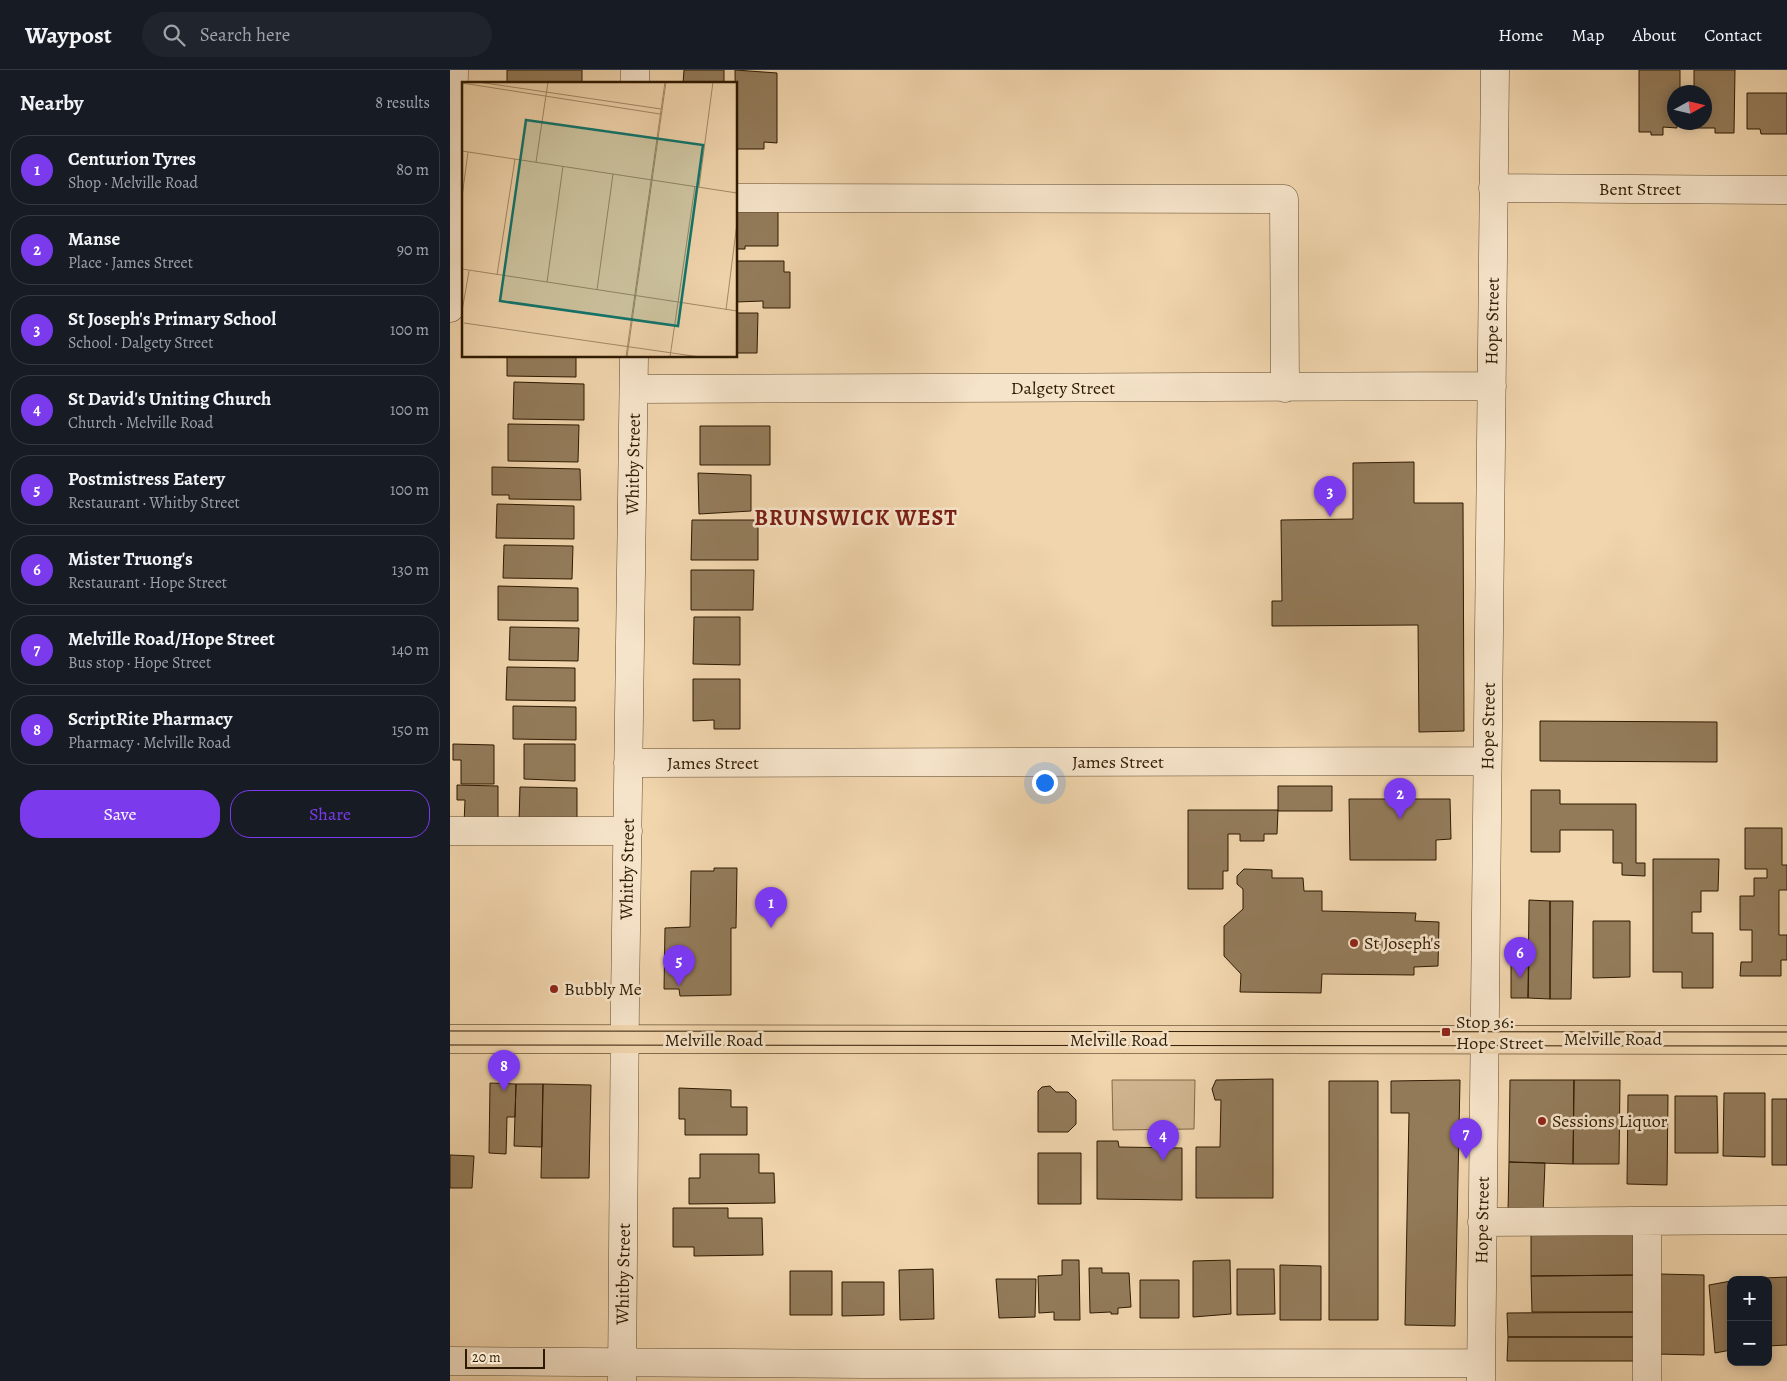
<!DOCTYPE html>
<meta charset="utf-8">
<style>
body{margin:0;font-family:Alegreya,serif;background:#20242c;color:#f1f3f6}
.controls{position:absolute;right:15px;bottom:15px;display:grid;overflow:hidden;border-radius:10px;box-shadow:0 2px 12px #0003}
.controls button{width:45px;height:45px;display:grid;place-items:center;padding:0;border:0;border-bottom:1px solid #363941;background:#171b24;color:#f1f3f6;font:25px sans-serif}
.compass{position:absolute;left:1217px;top:15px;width:45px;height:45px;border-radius:50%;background:#171b24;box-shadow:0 2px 12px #0003;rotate:82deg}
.scale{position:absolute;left:15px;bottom:12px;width:80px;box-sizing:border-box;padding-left:5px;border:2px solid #2e1a01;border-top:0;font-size:14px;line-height:18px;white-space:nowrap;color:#2e1a01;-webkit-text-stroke:4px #f6e4ca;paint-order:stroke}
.you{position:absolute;left:594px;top:712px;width:18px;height:18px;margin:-12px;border:4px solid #fff;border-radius:50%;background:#1a73e8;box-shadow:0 0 0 8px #1a73e833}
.badge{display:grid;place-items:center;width:32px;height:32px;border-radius:50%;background:#7c3aed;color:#fff;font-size:16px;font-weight:700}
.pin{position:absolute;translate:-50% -41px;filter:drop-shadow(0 1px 2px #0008)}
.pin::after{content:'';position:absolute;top:26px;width:18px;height:15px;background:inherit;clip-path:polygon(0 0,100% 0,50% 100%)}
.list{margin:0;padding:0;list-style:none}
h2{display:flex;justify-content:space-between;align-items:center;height:65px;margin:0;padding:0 20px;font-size:21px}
h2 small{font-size:16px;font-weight:400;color:#9ea1a6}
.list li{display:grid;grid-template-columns:32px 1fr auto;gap:15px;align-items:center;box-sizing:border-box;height:70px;margin:0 10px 10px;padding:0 10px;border:1px solid #363941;border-radius:20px}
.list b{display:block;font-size:19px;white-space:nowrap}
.list p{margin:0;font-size:16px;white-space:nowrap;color:#9ea1a6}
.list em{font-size:16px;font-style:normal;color:#9ea1a6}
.actions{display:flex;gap:10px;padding:15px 20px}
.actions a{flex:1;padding:11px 0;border:1px solid #7c3aed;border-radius:20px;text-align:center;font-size:18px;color:#7c3aed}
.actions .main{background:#7c3aed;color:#fff}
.icon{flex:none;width:28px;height:28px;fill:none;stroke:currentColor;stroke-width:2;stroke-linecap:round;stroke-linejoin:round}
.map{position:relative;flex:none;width:1337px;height:1311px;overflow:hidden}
header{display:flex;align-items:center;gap:30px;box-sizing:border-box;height:70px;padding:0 25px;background:#171b24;border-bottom:1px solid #363941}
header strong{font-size:24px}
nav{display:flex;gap:28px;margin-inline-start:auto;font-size:18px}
.search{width:350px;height:45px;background:#20242c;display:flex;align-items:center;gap:12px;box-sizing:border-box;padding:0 18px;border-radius:28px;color:#9ea1a6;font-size:19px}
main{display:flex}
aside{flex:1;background:#171b24}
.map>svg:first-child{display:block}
.park{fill:#d0b590;stroke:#7f6848}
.building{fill:#937b5a;stroke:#2e1a01}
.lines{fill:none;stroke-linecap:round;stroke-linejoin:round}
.minor-casing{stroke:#5f492c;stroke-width:29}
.major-casing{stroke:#2e1a01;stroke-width:29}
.minor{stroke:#f6e4ca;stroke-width:28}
.major{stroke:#f1d5ad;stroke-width:28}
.tram{stroke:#2e1a01;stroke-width:1}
.poi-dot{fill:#8f2418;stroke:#f6e4ca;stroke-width:2}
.labels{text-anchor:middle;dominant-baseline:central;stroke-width:5;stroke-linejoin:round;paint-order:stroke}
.street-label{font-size:18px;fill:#2e1a01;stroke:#f6e4ca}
.poi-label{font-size:18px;fill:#2e1a01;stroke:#f6e4ca;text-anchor:start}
.district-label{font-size:22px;font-weight:bold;letter-spacing:1px;fill:#7a1f14;stroke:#f6e4ca}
.inset-road{fill:none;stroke:#a38a68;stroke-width:1}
.view{fill:#0f766e;fill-opacity:0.15;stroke:#0f766e;stroke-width:2.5}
.inset-edge{fill:none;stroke:#2e1a01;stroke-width:2.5}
</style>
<header>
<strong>Waypost</strong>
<div class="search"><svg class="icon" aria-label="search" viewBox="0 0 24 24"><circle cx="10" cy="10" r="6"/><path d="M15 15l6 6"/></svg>Search here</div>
<nav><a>Home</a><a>Map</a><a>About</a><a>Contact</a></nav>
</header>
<main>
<aside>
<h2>Nearby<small>8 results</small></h2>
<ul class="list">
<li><span class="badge">1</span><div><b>Centurion Tyres</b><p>Shop · Melville Road</p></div><em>80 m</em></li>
<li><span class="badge">2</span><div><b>Manse</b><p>Place · James Street</p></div><em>90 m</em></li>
<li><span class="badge">3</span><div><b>St Joseph's Primary School</b><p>School · Dalgety Street</p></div><em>100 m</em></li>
<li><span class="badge">4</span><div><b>St David's Uniting Church</b><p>Church · Melville Road</p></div><em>100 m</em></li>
<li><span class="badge">5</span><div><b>Postmistress Eatery</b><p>Restaurant · Whitby Street</p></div><em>100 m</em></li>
<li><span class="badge">6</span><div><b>Mister Truong's</b><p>Restaurant · Hope Street</p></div><em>130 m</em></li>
<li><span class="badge">7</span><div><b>Melville Road/Hope Street</b><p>Bus stop · Hope Street</p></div><em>140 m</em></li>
<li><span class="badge">8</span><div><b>ScriptRite Pharmacy</b><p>Pharmacy · Melville Road</p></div><em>150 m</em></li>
</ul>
<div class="actions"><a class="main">Save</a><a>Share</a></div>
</aside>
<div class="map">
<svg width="1337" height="1311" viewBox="0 0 1337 1311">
<rect width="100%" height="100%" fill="#f1d5ad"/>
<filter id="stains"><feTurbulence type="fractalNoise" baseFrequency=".004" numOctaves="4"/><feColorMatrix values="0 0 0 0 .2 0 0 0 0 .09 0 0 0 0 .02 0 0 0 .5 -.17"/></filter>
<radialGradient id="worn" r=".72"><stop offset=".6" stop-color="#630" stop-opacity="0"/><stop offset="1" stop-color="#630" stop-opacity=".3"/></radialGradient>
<path class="park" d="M662 1010H745L744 1059 663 1060Z"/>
<path class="building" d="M57 0H132V14H57Z
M234 0H274V14H233Z
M285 0 327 3V73L314 72V79H286Z
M1189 0H1230V18L1224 22V52H1227V58L1213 57V65H1201V62H1189Z
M1244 0H1285L1284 63H1265V58H1244V52H1254V22H1244Z
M1297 23H1337V64H1311L1310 59H1297Z
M286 138 328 140V176H295V179H286Z
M286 191H334V202H340V238H313V231L286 232Z
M286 243H308L307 283H286Z
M57 286H126V307L57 306Z
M64 312 134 314V350L63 349Z
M58 354 129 355 128 392 58 391Z
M250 356H320V395H250Z
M964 392V433H1013L1014 661 969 662 968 555 822 556V531H832L831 450 903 449V393Z
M42 397 130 399 131 430 59 429V425H42Z
M248 403 301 405V441L249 444Z
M47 434 124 436V469L46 468Z
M242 450H308V490H241Z
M54 475 123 476 122 509 53 508Z
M241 500H304L303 540H241Z
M48 516 128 518V551L48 550Z
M244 547H290V595L243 594Z
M60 557 129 558 128 591 59 590Z
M57 597 125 598V631L56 630Z
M243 609H290V659H264V650L243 651Z
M63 636 126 637V670L63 669Z
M1090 651 1267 652V692L1090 691Z
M3 674 44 675V714H11V690H3Z
M74 674H125V711L74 709Z
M7 715 48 716V755L14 754 15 730H7Z
M828 716H882V741H828Z
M70 717 127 718V755L69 754Z
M1081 720H1110V734H1186V793H1195V806L1172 805V793H1163V760H1110V782H1081Z
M899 729H1000L1001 769 986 770V790H900Z
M738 740H828L827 764H814V771H790V764H778V801H773V819H738Z
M1295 758H1332V795H1337V820H1329V865H1337V890H1331V906H1290L1291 892H1302V860H1290V826H1304V808H1317V799H1295Z
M1203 789H1269L1268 821H1251V842H1242V863H1263V918H1232V902H1203Z
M264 798H287L286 858H281V925L230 926 229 919H214L215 858 240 857 241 801H264Z
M794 799 822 800V808H853L854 821H872V841L966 843 965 851 989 852 988 896 964 897V905L872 904 871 923 790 922 791 904 774 886V856L793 839V819L787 814V806Z
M1079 830 1100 831V929L1078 928Z
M1100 831H1123L1121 929H1100Z
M1143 851H1180V907L1143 908Z
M1061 887H1079L1078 928H1061Z
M823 1009V1128H746V1077H770L771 1030H765L762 1019 766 1010Z
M1010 1010 1005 1256 955 1255 959 1043H941V1011Z
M1060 1010H1124L1123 1094 1059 1092Z
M1124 1010H1170L1169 1094H1123Z
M879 1011H928V1250H879Z
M40 1013 66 1014 65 1047H57L56 1084 39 1083Z
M66 1014H93L92 1077 64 1076Z
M93 1014 141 1015 139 1108H91Z
M600 1016 606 1022H618L626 1030V1054L618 1062H588V1021L592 1017Z
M229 1018 281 1020V1037H297V1065H235V1049H229Z
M1274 1023H1315V1087L1273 1086Z
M1178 1025H1218L1217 1115 1177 1114Z
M1225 1026H1267L1268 1083H1225Z
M1322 1029H1337V1095H1322Z
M647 1071H668L669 1077 732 1078V1130L647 1129Z
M588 1083H631V1134H588Z
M250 1084H309V1103H324L325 1133 239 1134V1108H250Z
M0 1085 24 1086 22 1118H0Z
M1059 1092 1095 1093 1093 1144 1058 1143Z
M223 1138H278V1148H312L313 1185 244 1186V1177H223Z
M1081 1156 1180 1157 1192 1169V1205L1081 1206Z
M612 1190H629L630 1250H604V1242L589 1243 588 1206 612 1205Z
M780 1190 781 1244 743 1247V1191Z
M830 1195 871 1196V1250H830Z
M639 1198H652V1203H679L681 1237 668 1238V1244H661V1242L640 1243Z
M483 1199 484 1249 450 1250 449 1200Z
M787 1199H824L825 1244 787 1245Z
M340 1201H382V1245H340Z
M1209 1204 1254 1205V1285L1206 1284Z
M1192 1205V1242H1082L1081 1206Z
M1337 1207V1275L1318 1276V1210H1314L1315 1208Z
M546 1209H586L585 1247 549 1248Z
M690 1210H729V1248H690Z
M1281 1211V1280L1265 1283 1259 1215Z
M392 1212H434V1245L392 1246Z
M1192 1242V1267H1058L1057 1243Z
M1058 1267H1192L1191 1291H1057Z"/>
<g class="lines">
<defs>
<path id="minor" d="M185 14V0
M1043 118 1337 120
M286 128 834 129 835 318
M0 238 4 0
M184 319 1042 316
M178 693 1037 691
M0 761H178
M1032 1152 1337 1150
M0 1291 418 1294 1031 1293
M172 1310 175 933 184 286
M1031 1311 1045 0
M1197 1311V1152"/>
<path id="major" d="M0 969 1337 970"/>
</defs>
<use href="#minor" class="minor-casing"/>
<use href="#major" class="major-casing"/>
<use href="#minor" class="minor"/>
<use href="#major" class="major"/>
<path class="tram" d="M0 961 1337 962
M0 975 1337 976"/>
</g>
<g class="poi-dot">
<circle cx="904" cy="873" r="5"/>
<circle cx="104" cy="919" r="5"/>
<rect x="991" y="957" width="10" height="10" rx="2.5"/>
<circle cx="1092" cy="1051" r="5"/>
</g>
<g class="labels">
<g class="street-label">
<text x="1190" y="119">Bent Street</text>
<text transform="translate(1042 251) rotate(-89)">Hope Street</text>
<text x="613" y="318">Dalgety Street</text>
<text transform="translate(183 394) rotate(-89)">Whitby Street</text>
<text transform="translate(1038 656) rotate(-89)">Hope Street</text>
<text x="668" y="692">James Street</text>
<text x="263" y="693">James Street</text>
<text transform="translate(177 799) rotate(-89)">Whitby Street</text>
<text x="1163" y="969">Melville Road</text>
<text x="264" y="970">Melville Road</text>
<text x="669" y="970">Melville Road</text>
<text transform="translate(1032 1150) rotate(-89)">Hope Street</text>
<text transform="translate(173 1204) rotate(-89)">Whitby Street</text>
</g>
<g class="poi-label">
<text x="914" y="873">St Joseph's</text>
<text x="114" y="919">Bubbly Me</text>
<text x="1006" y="952">Stop 36:<tspan x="1006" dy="21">Hope Street</tspan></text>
<text x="1102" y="1051">Sessions Liquor</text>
</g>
<g class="district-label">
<text x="406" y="448">BRUNSWICK WEST</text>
</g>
</g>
<g transform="translate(12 12)">
<rect width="275" height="275" fill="#f1d5ad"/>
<path class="inset-road" d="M16 0 199 27M0 1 198 32M0 69 275 111M74 80 86 0M237 105 251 0M0 115 6 70M0 187 275 229M35 193 53 77M85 200 101 84M135 208 151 92M264 228 275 141M0 229 7 189M2 241 238 275M164 275 203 0M165 275 204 0M208 275 233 104"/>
<path class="view" d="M64 38 241 63 216 244 38 219Z"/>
<rect width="275" height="275" class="inset-edge"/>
</g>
<rect width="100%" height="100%" filter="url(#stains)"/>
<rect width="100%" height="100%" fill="url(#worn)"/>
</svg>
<div class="controls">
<button>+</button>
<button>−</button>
</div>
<svg class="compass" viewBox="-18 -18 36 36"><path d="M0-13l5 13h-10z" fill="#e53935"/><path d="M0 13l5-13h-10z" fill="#9ea1a6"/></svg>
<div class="scale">20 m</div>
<div class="you"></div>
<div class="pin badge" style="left:321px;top:858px">1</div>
<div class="pin badge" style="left:950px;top:749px">2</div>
<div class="pin badge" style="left:880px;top:447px">3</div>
<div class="pin badge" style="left:713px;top:1091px">4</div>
<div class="pin badge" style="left:229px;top:916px">5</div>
<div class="pin badge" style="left:1070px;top:908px">6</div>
<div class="pin badge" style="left:1016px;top:1089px">7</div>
<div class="pin badge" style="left:54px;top:1021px">8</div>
</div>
</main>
